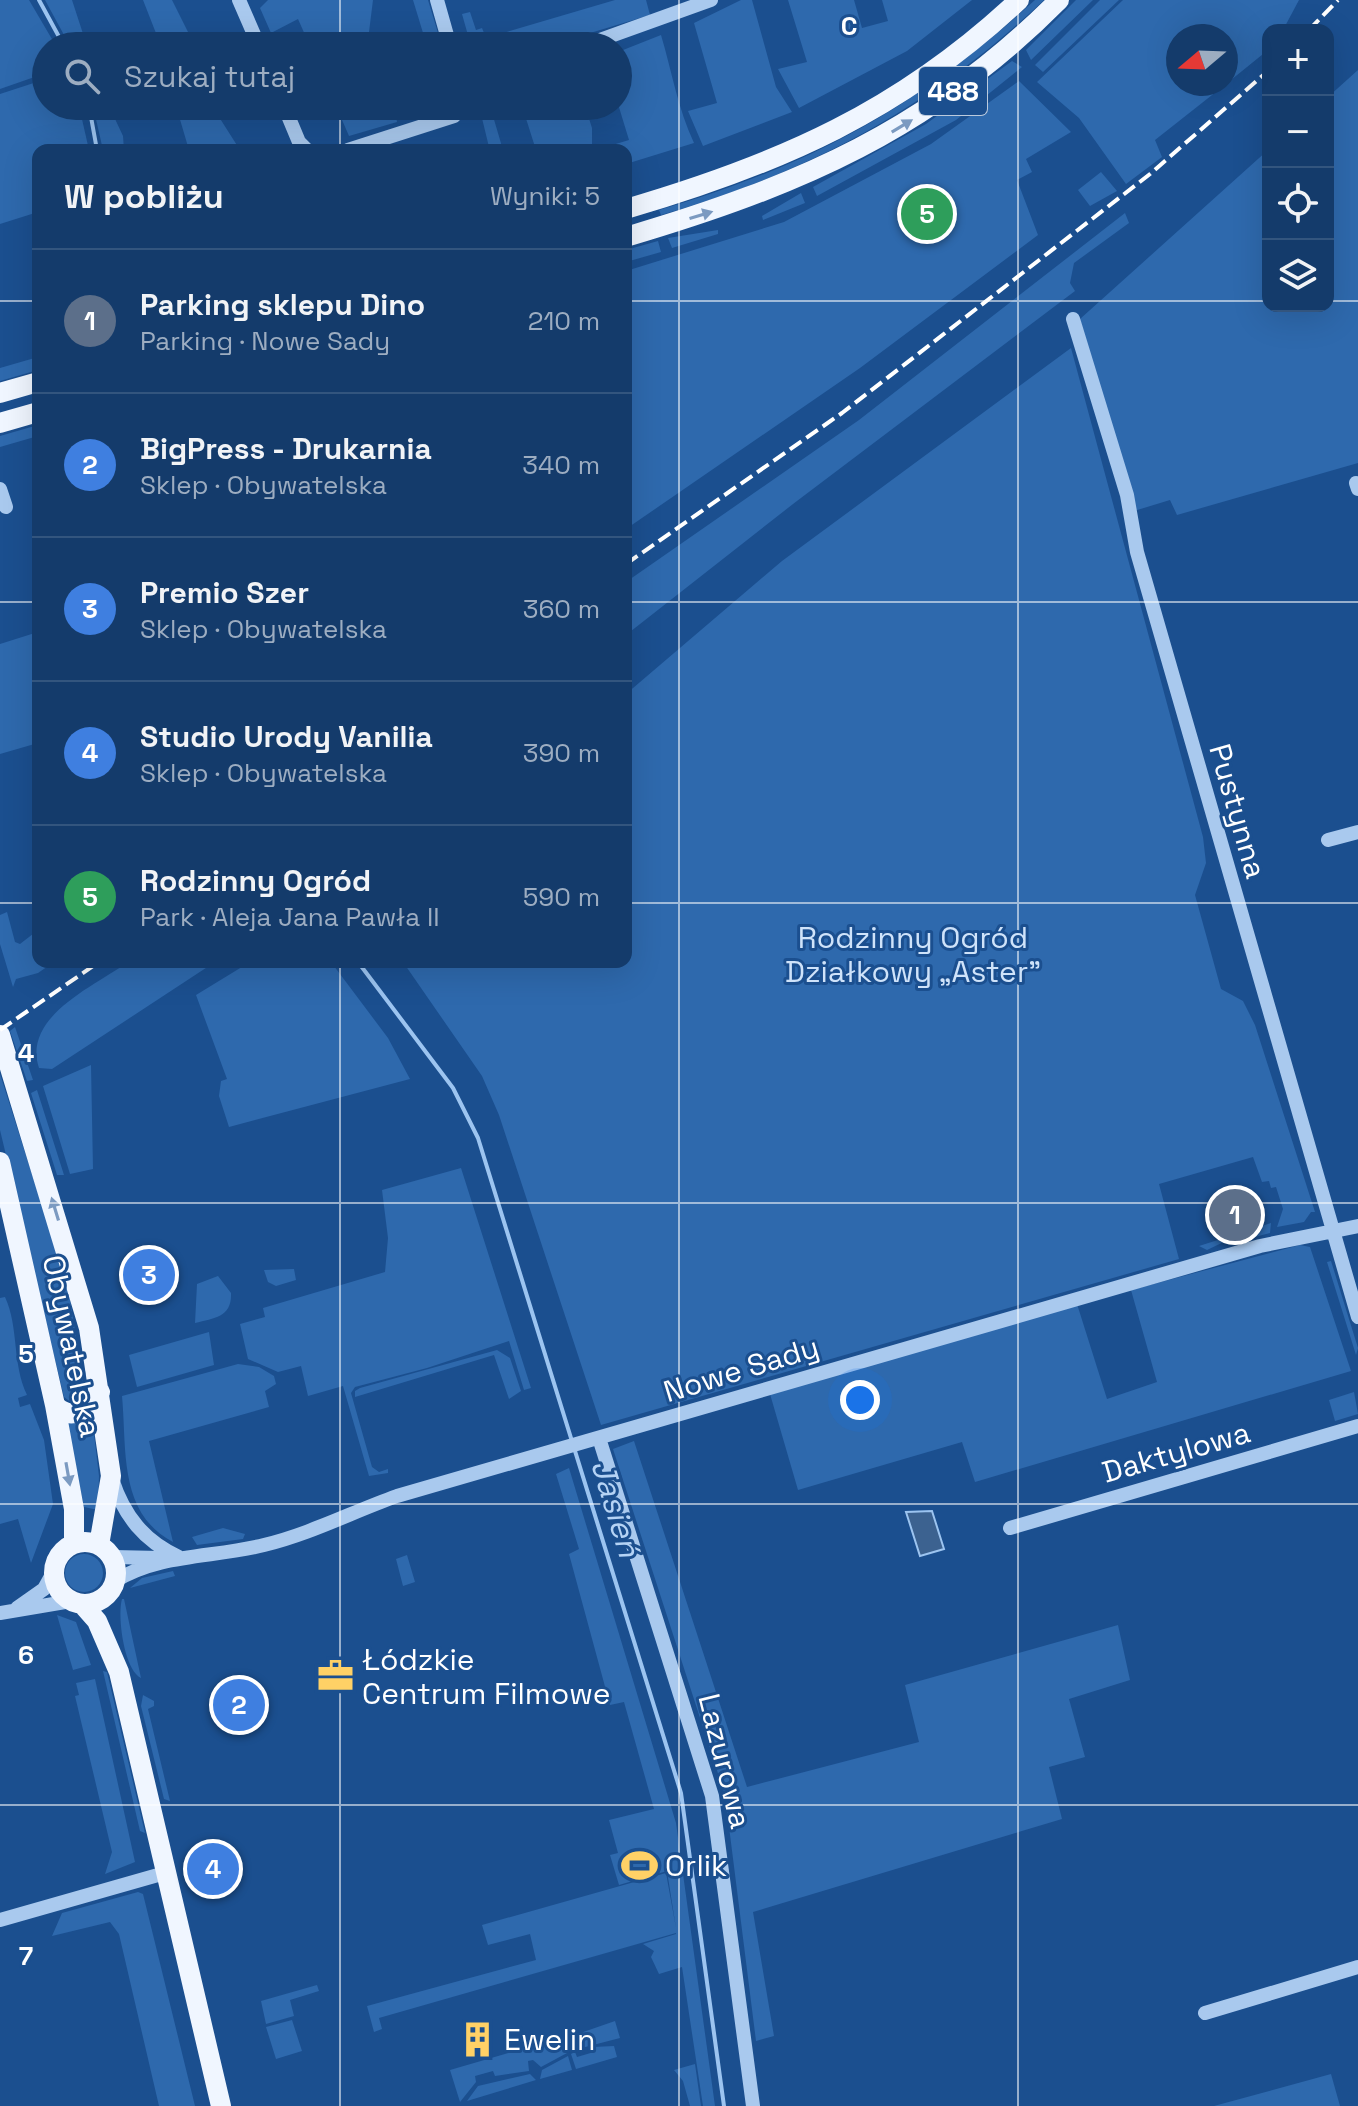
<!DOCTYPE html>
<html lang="pl">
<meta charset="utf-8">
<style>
body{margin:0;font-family:"Space Grotesk",sans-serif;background:#214673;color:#f1f3f6}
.controls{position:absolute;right:24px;top:24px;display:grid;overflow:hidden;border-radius:16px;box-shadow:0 8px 32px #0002}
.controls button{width:72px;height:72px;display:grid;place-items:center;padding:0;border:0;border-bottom:2px solid #33557e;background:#143b6b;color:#f1f3f6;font:40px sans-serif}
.compass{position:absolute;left:1166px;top:24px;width:72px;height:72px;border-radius:50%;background:#143b6b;box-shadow:0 8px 32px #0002;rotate:251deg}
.you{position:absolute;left:860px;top:1400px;width:28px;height:28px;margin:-20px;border:6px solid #fff;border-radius:50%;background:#1a73e8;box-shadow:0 0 0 12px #1a73e833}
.badge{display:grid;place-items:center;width:52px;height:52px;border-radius:50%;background:#bca0f2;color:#fff;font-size:26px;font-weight:700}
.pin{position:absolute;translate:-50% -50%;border:4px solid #fff;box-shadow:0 2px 8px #0006}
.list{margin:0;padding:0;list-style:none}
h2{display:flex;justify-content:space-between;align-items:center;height:104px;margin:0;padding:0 32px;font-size:34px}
h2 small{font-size:26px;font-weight:400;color:#9dadc1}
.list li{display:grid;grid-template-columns:52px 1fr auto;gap:24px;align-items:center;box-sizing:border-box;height:144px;padding:0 32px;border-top:2px solid #33557e}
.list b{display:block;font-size:30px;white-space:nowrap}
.list p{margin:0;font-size:26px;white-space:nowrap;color:#9dadc1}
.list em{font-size:26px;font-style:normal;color:#9dadc1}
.icon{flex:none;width:44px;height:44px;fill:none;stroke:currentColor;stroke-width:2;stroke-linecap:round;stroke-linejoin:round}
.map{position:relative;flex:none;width:1358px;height:2106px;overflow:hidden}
.search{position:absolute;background:#143b6b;box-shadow:0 8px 32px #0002;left:32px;top:32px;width:600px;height:88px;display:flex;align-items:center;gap:20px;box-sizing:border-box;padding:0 28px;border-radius:44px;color:#9dadc1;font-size:30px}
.panel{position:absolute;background:#143b6b;box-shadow:0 8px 32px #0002;left:32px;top:144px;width:600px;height:824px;border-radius:16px}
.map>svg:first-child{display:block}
.green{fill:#2e69ad}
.water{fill:#3c6290;stroke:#9cc4f0;stroke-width:2}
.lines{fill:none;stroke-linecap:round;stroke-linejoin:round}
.stream{stroke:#9cc4f0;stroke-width:4}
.minor{stroke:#a9c9ee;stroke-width:14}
.major{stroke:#f0f6ff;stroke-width:20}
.rail{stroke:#fff;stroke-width:4;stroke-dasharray:14 6;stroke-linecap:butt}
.oneway{fill:#7b9ac1}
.grid{fill:none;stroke:#fff;stroke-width:2;stroke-opacity:0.55}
.labels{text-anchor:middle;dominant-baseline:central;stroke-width:6;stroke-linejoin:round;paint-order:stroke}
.shield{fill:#1b4f8f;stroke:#bbcadd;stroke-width:2}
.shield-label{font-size:28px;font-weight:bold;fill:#fff}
.street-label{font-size:30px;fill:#fff;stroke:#1b4f8f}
.park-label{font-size:30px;fill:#cfe3fa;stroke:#1b4f8f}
.poi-label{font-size:30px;fill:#fff;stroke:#1b4f8f;text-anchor:start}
.water-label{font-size:32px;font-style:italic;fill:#b5d3f5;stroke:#1b4f8f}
.grid-label{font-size:26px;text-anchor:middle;font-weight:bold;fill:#fff;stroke:#1b4f8f;stroke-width:6;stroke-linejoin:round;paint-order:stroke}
</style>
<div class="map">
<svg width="1358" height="2106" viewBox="0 0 1358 2106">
<rect width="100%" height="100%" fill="#1b4f8f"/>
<path class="green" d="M0 0H29L56 46H46V73L0 89Z
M45 0H72L87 46H70Z
M143 0H172L195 46H161Z
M268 0H373L369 32 358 42 359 46H310L298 19 271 33 260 8Z
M413 0H428L442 46H427Z
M615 0H646L650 15 547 46H471L462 14 470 12 476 30 482 28 486 38Z
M741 0H752L776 87 792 112 703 146 688 111 717 103 694 23Z
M788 0H854L862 28 888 21 882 0H972L907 51 799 108 778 69 807 62Z
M1035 0H1044C931 107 811 172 661 215L659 210C813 165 917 107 1035 0Z
M1076 0H1093L1031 60 1026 50Z
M1100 0H1119L1043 72 1035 65Z
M1123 0H1299L1283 30H1268V50L1226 84V36H1178V84H1226L1155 140 1162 157 1126 184 1079 118 1037 82Z
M661 35C672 72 678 109 694 143L626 164V150L599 149 629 140 618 104V52Z
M1012 61 1022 67 956 120 817 196 813 187 926 124Z
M1358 70V463L1177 515 1170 500 1134 511 1080 319 1268 150V306H1328V97Z
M46 79V106H79L89 150H38V212L0 224V94Z
M1019 81 1071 132 1026 159 1032 172 1017 180 1038 235 860 368 626 529V271L784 222 931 144Z
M93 106H109L123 136 124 150H103Z
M176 106H212L240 150H189Z
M336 106H394L397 122 349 136Z
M479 106H490L503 150H486L489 147Z
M522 106H585L592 128V150H536Z
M1101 172 1117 191 1090 206 1078 190Z
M801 193 805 203 763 220 762 216Z
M1125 213 1129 223 1074 263 1070 283 1075 291 793 504 626 635V582L859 420Z
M718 230V234L672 248 668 238Z
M658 241 661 252 626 262V250Z
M1071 348 1203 837 1206 863 1195 895 1221 989 1243 1001 1255 1025 1315 1212H1311L1304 1222 1277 1227 1283 1209 1276 1187 1271 1188 1269 1181 1262 1182 1253 1157 1159 1184 1179 1259 601 1425 499 1115 482 1076 403 962H626V694L782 561Z
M38 357V370L0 381V368Z
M38 425V436L0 447V436Z
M38 632V719L33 721 38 743 0 754V644Z
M7 912 15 942 20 944 38 930V962H54L38 973 16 979 13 987 0 944V915Z
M128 962H215L52 1069 39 1068C22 1017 93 987 128 962Z
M250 962H331L388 1038 410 1079 229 1127 219 1096 221 1081 227 1079 196 995Z
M15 1027 33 1080 27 1081 10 1031Z
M91 1065 93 1169 70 1174 43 1086Z
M0 1074 68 1287 85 1394 76 1406 64 1397 0 1130Z
M37 1090 64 1175H57L31 1093Z
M461 1168 531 1388 524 1390 509 1341 427 1368 355 1387 351 1393 372 1467 379 1472 388 1469V1473L369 1476 343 1386 308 1396 301 1366 278 1372 248 1359 240 1324 265 1317 263 1308 385 1272 388 1238 382 1190Z
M1271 1223 1270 1233 1232 1243 1230 1239 1207 1250 1199 1246Z
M1300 1245 1310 1247 1351 1371 975 1482 962 1442 798 1490 770 1394 1077 1304 1107 1399 1157 1382 1131 1290Z
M1331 1261 1358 1348 1356 1355 1327 1262Z
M294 1269 296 1280 276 1286 268 1282 264 1270Z
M218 1276 231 1293C232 1317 215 1318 195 1323L197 1284Z
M5 1297C19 1327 12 1364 27 1395L18 1398 20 1407 30 1404 44 1440 53 1504 31 1563 18 1519 0 1524V1298Z
M209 1332 214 1365 137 1387 129 1355Z
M497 1350 510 1358 521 1391 509 1399 494 1355 355 1397V1391L360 1388Z
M238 1364 259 1367 274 1376 276 1384 265 1391 269 1407 149 1441 173 1542C118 1513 127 1450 122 1396Z
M1354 1392 1358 1414 1335 1421 1329 1400Z
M92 1417 99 1476 98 1510 84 1507 67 1423Z
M634 1441 747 1787 919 1742 905 1685 1118 1625 1130 1680 1069 1699 1085 1757 1049 1767 1062 1819 753 1912 774 2036 756 2041 725 1795 613 1449Z
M569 1468 676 1823 715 2106H703L682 1967 659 1974 651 1957 654 1951 643 1944 676 1934V1933L379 2018 382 2029 374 2032 367 2006 536 1960 530 1934 488 1945 482 1925 666 1873 676 1928 667 1871 619 1885 610 1855 618 1853 609 1820 654 1809 624 1702 610 1705 569 1554 579 1549 556 1474Z
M223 1528 245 1534 243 1539 197 1545 192 1537Z
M65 1573a19 19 0 1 1 38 0a19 19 0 1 1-38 0Z
M407 1555 415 1582 403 1586 396 1559Z
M173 1571 175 1576 130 1588 142 1578Z
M122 1599H124L141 1678C124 1670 117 1616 122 1599Z
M57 1615 76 1622 91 1665 73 1670Z
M103 1671 107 1672 145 1833 140 1831Z
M95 1679 135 1862 105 1874 112 1852 75 1696 79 1695 76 1683Z
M143 1695 154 1701V1706L148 1709 170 1801 164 1799 141 1706Z
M138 1892 143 1894 195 2106H159L119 1934 110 1922 52 1936 62 1913Z
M317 1985 319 1991 290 2000 294 2016 266 2024 261 2001Z
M292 2020 302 2051 276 2059 266 2027Z
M615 2021 620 2038 570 2051 566 2038Z
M556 2039H563L567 2053 541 2067 533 2060 528 2061 529 2071 495 2076 493 2071 475 2076 476 2082 460 2102 450 2070Z
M614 2046 617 2057 576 2069 571 2054 575 2052 577 2057 594 2052 593 2047Z
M568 2056 572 2070 540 2079 542 2070Z
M695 2064 701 2106H690L683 2081 674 2070Z
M530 2074 536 2080 467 2101 478 2086Z
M1331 2074 1340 2106H1214Z"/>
<path class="water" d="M932 1511 944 1549 920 1556 906 1512Z"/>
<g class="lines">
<path class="stream" d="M39 0 64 46
M89 106 97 150
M358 962 453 1088 478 1138 681 1793 724 2106"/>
<path class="minor" d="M239 0 259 46
M437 0 450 46
M583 46 711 0
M284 106 299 142 307 150
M348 150 454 116 463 106
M1073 319 1127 495 1137 552 1358 1317
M1356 483 1358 489
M0 489 6 507
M1328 840 1358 832
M599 1438 712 1796 753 2106
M112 1479C124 1516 144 1541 179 1557
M1010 1528 1358 1426
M113 1557 160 1558
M115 1581C161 1553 213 1558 264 1545 310 1534 352 1512 397 1496L1260 1246 1358 1226
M17 1608 44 1589 54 1571
M0 1613 71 1601
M0 1920 165 1873
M1205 2013 1358 1967"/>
<path class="major" d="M626 209C780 164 901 111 1019 0
M626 237C798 186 930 130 1059 0
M0 393 38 382
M0 423 38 412
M0 1035 89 1328 111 1476 99 1545
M0 1162 55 1405 74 1509V1543
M55 1405C72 1423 89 1409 100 1392
M54 1573a31 31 0 1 1 62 0a31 31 0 1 1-62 0Z
M82 1604 97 1621 119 1672 221 2106"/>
<path class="rail" d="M1309 30 1338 0
M626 564 842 413 1150 174 1268 71
M0 1030 99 962"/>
</g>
<defs><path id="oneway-solid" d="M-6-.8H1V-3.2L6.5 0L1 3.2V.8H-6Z" transform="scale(2)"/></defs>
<g class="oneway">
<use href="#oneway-solid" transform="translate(902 126) rotate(-31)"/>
<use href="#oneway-solid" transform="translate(701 215) rotate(-17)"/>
<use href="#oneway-solid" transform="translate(55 1209) rotate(-107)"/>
<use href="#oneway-solid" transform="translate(68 1474) rotate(80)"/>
</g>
<path class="grid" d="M340 0V46M679 0V2106M1018 0V2106M340 106V150M0 301H38M626 301H1268M1328 301H1358M0 602H38M626 602H1358M0 903H38M626 903H1358M340 962V2106M0 1203H1358M0 1504H1358M0 1805H1358"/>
<defs>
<symbol id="office-bare" viewBox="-9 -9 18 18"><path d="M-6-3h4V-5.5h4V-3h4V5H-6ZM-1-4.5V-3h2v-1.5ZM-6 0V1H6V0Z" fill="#ffd166" stroke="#1b4f8f" stroke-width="2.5" paint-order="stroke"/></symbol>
<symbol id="stadium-bare" viewBox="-9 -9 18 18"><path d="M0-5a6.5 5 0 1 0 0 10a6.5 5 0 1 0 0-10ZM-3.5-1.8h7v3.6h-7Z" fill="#ffd166" stroke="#1b4f8f" stroke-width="2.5" paint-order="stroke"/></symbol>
<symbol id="building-bare" viewBox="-9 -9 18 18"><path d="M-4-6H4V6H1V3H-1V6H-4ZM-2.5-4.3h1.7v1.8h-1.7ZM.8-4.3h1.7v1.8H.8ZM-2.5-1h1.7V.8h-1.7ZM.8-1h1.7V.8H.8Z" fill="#ffd166" stroke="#1b4f8f" stroke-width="2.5" paint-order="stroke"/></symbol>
</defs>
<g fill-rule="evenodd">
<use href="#office-bare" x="310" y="1650" width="51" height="51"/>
<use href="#stadium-bare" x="614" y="1840" width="51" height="51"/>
<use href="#building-bare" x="452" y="2014" width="51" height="51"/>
</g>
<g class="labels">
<rect class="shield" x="919" y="67" width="68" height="48" rx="6"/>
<g class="shield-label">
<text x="953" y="91">488</text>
</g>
<g class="street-label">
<text transform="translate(1238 811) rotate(74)">Pustynna</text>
<text transform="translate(72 1346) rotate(78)">Obywatelska</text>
<text transform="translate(741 1369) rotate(-17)">Nowe Sady</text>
<text transform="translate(1176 1452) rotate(-16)">Daktylowa</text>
<text transform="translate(725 1761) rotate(76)">Lazurowa</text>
</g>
<g class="park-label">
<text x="913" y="937">Rodzinny Ogród<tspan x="913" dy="34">Działkowy „Aster”</tspan></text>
</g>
<g class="poi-label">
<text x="362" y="1659">Łódzkie<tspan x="362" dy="34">Centrum Filmowe</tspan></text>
<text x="665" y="1865">Orlik</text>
<text x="504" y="2039">Ewelin</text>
</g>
<g class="water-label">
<text transform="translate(616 1508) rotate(73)">Jasień</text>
</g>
</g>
<g class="grid-label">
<text x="849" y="35">C</text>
<text x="26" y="1062">4</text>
<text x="26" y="1363">5</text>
<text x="26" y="1664">6</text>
<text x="26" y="1965">7</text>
</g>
</svg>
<div class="controls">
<button>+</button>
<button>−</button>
<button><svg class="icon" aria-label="locate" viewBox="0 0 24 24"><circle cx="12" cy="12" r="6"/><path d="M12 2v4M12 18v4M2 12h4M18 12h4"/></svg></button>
<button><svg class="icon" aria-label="layers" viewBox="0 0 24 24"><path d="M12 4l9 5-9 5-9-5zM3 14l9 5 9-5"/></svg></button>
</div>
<svg class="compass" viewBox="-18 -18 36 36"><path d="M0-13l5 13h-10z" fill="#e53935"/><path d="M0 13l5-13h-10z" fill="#9dadc1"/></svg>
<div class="you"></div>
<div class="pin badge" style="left:1235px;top:1215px;background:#5c6f8a">1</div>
<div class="pin badge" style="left:239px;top:1705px;background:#3f7fe0">2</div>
<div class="pin badge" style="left:149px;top:1275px;background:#3f7fe0">3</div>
<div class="pin badge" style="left:213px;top:1869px;background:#3f7fe0">4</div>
<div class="pin badge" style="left:927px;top:214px;background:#2e9e5b">5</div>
<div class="search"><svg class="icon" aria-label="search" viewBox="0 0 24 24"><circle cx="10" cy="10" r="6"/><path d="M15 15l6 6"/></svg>Szukaj tutaj</div>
<section class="panel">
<h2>W pobliżu<small>Wyniki: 5</small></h2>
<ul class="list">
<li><span class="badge" style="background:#5c6f8a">1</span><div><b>Parking sklepu Dino</b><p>Parking · Nowe Sady</p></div><em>210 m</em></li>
<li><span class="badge" style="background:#3f7fe0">2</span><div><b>BigPress - Drukarnia</b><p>Sklep · Obywatelska</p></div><em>340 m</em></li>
<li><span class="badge" style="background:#3f7fe0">3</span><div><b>Premio Szer</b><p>Sklep · Obywatelska</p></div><em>360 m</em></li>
<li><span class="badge" style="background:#3f7fe0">4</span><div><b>Studio Urody Vanilia</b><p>Sklep · Obywatelska</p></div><em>390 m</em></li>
<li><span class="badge" style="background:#2e9e5b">5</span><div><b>Rodzinny Ogród</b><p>Park · Aleja Jana Pawła II</p></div><em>590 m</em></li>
</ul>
</section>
</div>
